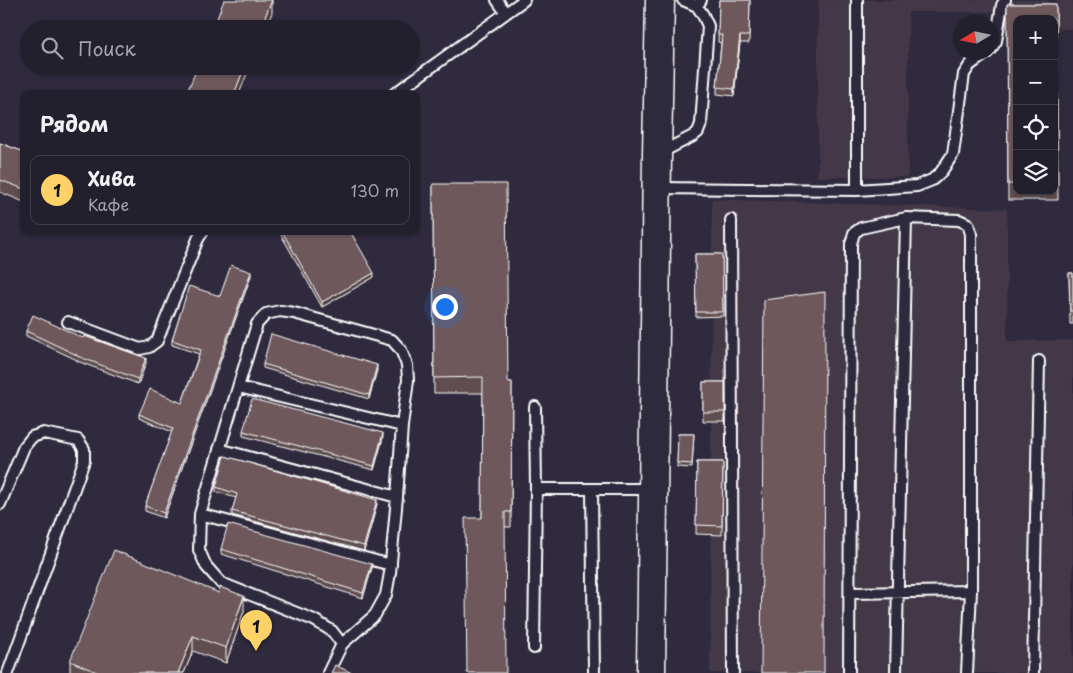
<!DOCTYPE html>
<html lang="ru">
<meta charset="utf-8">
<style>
body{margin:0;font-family:"Playpen Sans",sans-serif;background:#2b2836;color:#f1f3f6}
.controls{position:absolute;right:15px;top:15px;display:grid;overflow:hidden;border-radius:10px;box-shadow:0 1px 4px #0004}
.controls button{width:45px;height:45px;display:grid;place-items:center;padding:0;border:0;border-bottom:1px solid #403e4a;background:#23202e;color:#f1f3f6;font:25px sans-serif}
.compass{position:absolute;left:953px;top:15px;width:45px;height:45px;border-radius:50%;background:#23202e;box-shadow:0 1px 4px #0004;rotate:260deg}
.you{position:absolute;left:444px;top:306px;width:18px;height:18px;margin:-12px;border:4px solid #fff;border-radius:50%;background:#1a73e8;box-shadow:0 0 0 8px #1a73e833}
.badge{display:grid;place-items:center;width:32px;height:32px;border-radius:50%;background:#ffd166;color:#111;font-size:16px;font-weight:700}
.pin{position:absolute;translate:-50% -41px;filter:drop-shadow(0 1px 2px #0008)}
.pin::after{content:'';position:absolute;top:26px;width:18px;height:15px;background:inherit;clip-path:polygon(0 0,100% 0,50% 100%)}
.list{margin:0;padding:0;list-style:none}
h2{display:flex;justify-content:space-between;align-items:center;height:65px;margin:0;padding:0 20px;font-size:21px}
h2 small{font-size:16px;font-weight:400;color:#a3a3aa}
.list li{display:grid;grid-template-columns:32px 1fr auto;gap:15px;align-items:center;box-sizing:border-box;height:70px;margin:0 10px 10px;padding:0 10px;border:1px solid #403e4a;border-radius:10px}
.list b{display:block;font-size:19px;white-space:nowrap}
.list p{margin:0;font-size:16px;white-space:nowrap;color:#a3a3aa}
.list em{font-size:16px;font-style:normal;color:#a3a3aa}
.icon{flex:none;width:28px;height:28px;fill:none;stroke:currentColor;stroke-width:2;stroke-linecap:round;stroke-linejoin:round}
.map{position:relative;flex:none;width:1073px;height:673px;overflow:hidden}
.search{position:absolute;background:#23202e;box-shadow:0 1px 4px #0004;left:20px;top:20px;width:400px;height:55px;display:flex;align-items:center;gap:12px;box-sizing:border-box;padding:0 18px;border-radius:28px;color:#a3a3aa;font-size:19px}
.panel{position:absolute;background:#23202e;box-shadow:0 1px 4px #0004;left:20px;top:90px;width:400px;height:145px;border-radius:10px}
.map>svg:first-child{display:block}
.built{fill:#423846}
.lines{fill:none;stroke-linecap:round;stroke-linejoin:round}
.lane-casing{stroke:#fff;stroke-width:14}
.secondary-casing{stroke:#fff;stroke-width:31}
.lane{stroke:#2f2a3d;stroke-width:10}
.secondary{stroke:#2f2a3d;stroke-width:28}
.wall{fill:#5f4d4f;stroke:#fff;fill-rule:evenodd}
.shaded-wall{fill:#4d3e40;stroke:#fff}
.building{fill:#6e595c;stroke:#fff}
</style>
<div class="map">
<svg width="1073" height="673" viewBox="0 0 1073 673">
<rect width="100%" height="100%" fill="#2f2a3d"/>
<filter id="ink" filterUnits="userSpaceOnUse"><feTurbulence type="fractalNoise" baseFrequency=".02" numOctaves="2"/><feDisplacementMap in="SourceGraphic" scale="10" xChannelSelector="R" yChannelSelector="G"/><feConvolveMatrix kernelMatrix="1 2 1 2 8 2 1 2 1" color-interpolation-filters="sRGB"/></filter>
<g filter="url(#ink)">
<path class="built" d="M818 0H1048V12H908V177H818Z
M1057 0H1073V29H1057Z
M712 199 1007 209V341L1073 340V673H710Z"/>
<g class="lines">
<defs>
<path id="lane" d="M497 0 506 13
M683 0 697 6
M990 50 996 41 1002 5 1005 0
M394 94 524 0
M660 153 693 136 698 132 701 124 708 26 703 15 697 6 701 0
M658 188 857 190 917 186 932 180 941 172 953 154 964 74 970 65 988 52
M857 190V0
M731 220 733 673
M68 322 140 349 149 347 157 341 198 239 203 231
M238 387 402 426
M535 407 536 489
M219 449 397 497
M592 489 594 673
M0 504 24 447 32 437 44 433 78 440 84 449V461L8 673
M200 514 391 565
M850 593 971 591
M534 648 536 489H652
M328 673 342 644 375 615 386 595 390 573 397 497 402 426 408 380 407 365 401 350 392 340 294 313 280 311 266 314 257 324 200 514 199 550 206 566 221 583 314 620 332 631 342 644
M849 673 851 244 854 233 861 228 906 218 959 220 968 224 971 234V591L967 673
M896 673 906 218
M1033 673 1039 361"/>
<path id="secondary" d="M651 673 657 155 660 0"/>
</defs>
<use href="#lane" class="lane-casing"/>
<use href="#secondary" class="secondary-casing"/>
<use href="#lane" class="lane"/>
<use href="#secondary" class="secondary"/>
</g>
<path class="wall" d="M719 0H750L749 43H740L734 96 717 94V87L721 43 718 42Z
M1007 4H1056L1058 200H1008ZM1017 19H1054V191H1017Z
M0 143 24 152V202L0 192Z
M433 184 508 382H512L511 527H505L482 518 483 393H434Z
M280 231H350L374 277 322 307 280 233Z
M695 254H722L723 316 696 317Z
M1069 273H1073V324H1070Z
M251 276 164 518 145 511V506L172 432 139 418V414L182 403 199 354 172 345V340L220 296Z
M26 331 83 338 146 363 138 384 77 361V360L26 336Z
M263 364 377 370 369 399 263 368Z
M703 382H725V421H703Z
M243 431 383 438 374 470 243 436Z
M678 434H694L692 468 677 467Z
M697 462H723L722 535 696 534Z
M216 487 377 504 364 551 232 515V511L236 498 216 492Z
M221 549 372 568 363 598 221 554Z
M244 611 226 663 193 651 184 673H70V661Z"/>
<path class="shaded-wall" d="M272 0V13L265 29H260Z
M740 36V43L734 96V89Z
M245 66H250L239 94H234Z
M251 272V276L164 518V513Z
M374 273V277L322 307V302Z
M146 358V363L138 384V379Z
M377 365V370L369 399V395Z
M383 433V438L374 470V466Z
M377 500V504L364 551V546Z
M372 564V568L363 598V593Z
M244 596V611L226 663V648Z
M193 636V651L184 673H178Z"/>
<path class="building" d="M224 0H272L260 29H213Z
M719 0H750L749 36H740L734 89 717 87 722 35H718Z
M1007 4H1056L1058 184H1054V19H1017V184H1008Z
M198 66H245L234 94H191L187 92Z
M0 143 24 152V189L0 180Z
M433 184H506L508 382H512L511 512H505L506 673H467L465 518H482L483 377 434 378Z
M282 231H350L374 273 322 302Z
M695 254H722L723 312H696Z
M231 265 251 272 164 513 145 506 173 428 139 414 150 389 182 403 201 350 172 340 189 286 220 296Z
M1069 273H1073V311H1070Z
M825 292 824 673H761L764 300Z
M33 315 83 338 84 336 146 358 138 379 77 356V355L26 331Z
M271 334 377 365 369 395 263 364Z
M703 382H725V412H703Z
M252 399 383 433 374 466 243 431Z
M678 434H694L692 464 677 463Z
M225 456 377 500 364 546 232 511 237 494 216 487Z
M697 462H723L722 526 696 525Z
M228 524 372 564 363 593 221 549Z
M114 550 219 593 220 587 244 596 226 648 193 636 178 673H99L70 661Z
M335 665 352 673H331Z"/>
</g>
</svg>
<div class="controls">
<button>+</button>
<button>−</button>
<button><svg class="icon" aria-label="locate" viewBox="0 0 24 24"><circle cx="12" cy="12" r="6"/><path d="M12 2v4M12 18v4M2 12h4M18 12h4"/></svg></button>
<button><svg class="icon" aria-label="layers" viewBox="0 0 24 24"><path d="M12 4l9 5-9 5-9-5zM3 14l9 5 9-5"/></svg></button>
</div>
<svg class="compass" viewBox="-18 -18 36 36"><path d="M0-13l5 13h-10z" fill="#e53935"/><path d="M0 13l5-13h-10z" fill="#a3a3aa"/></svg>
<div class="you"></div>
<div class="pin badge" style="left:256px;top:651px">1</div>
<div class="search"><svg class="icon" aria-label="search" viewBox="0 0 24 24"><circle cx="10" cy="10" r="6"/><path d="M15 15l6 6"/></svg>Поиск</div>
<section class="panel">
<h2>Рядом<small></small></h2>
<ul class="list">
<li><span class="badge">1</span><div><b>Хива</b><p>Кафе</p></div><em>130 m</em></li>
</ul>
</section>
</div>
